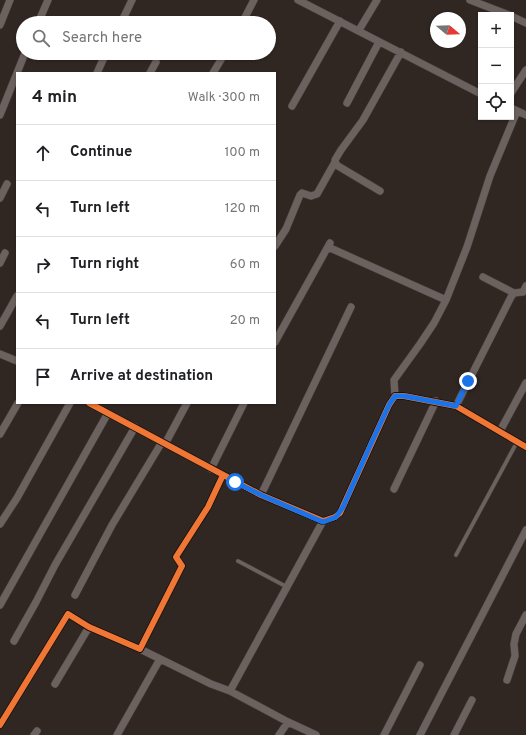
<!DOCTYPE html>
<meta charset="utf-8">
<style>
body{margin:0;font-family:Overpass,sans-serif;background:#f2f2f2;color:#202124}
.controls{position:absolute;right:12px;top:12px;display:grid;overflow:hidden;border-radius:0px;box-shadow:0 1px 3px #0004}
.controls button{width:36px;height:36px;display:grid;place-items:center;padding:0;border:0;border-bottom:1px solid #e0e0e0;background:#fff;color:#202124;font:20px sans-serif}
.compass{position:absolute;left:430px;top:12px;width:36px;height:36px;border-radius:50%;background:#fff;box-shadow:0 1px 3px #0004;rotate:109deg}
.stop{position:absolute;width:12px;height:12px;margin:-9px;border:3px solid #1a73e8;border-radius:50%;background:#fff}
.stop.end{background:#1a73e8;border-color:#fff;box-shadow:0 1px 4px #0008}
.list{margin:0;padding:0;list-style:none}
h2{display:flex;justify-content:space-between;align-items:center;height:52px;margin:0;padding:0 16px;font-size:17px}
h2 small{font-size:13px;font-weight:400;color:#757577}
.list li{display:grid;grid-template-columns:26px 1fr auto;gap:12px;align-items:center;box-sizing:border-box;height:56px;padding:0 16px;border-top:1px solid #e0e0e0}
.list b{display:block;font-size:15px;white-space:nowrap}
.list em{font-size:13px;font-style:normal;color:#757577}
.icon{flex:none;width:22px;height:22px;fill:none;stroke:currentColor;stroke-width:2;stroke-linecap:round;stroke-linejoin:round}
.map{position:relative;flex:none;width:526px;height:735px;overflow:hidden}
.search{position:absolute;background:#fff;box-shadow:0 1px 3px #0004;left:16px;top:16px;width:260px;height:44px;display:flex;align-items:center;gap:10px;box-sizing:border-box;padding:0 14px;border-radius:22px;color:#757577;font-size:15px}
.panel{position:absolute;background:#fff;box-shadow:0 1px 3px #0004;left:16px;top:72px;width:260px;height:332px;border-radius:0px}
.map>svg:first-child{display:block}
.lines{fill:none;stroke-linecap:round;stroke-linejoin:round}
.service-casing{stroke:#4e4541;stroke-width:4.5}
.minor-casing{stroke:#4e4541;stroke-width:8}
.service{stroke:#6b625f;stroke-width:3.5}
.minor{stroke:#6b625f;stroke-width:7}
.cycleway-casing{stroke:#18100c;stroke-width:8}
.cycleway{stroke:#f07635;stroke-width:6}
.route{stroke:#1a73e8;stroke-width:5}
</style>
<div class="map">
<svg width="526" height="735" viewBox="0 0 526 735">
<rect width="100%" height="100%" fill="#302723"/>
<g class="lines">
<defs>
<path id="service" d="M456 555 517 442
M238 561 287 587"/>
<path id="minor" d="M298 0 481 94
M470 0 509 15
M511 16 526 23
M38 23 48 0
M121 23 132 0
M242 23 254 0
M0 25 10 0
M359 30 377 0
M17 73 25 53
M97 73 106 53
M150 73 156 62
M213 73 225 53
M511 93 526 70
M347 103 379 42
M292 106 340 21
M511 108 526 115
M0 115 17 73
M380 191 338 166 336 164 335 160 341 150 363 120 401 52
M0 198 7 184
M275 246 286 229 300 195 302 193 311 196 317 194 335 162
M328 247 446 300
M0 263 5 253
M483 277 514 293
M0 326 17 296
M275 342 330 243
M0 354 17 361
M395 396 394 380 420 344 434 323 446 300 467 247 490 176 517 111
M89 403 261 495 323 521 335 517 340 513 389 405 395 396H404L456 406 526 447
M456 406 511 297 514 293 523 292 526 286
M500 431 526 383
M0 434 18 403
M165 444 187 403
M211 469 244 403
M394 489 436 401
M261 495 351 307
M0 524 17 498 70 403
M75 595 112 525 162 442
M0 605 108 413
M14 641 36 602 55 565 135 427
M140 649 211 684 230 691 288 722 316 735
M507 680 515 656 514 644 516 634 526 615
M55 684 89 627
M230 691 323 521
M0 725 68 614 89 627 140 649 182 566 176 557 208 507 223 475
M34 735 37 731
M117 735 160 659
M279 735 288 722
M384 735 420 665
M420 735 526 530
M454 735 472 700"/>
</defs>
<use href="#service" class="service-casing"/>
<use href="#minor" class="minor-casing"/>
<use href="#service" class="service"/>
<use href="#minor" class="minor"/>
<defs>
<path id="cycleway" d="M89 403 261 495 323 521 335 517 340 513 389 405 395 396H404L456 406 526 447
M0 725 68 614 89 627 140 649 182 566 176 557 208 507 223 475"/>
</defs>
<use href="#cycleway" class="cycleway-casing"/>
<use href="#cycleway" class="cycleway"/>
</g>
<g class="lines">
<path class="route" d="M235 482 261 495 323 522 336 517 343 507 370 446 389 405 395 396H404L456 406 468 381"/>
</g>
</svg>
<div class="controls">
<button>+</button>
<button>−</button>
<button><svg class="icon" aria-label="locate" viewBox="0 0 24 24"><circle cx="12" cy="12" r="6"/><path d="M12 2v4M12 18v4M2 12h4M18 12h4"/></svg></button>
</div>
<svg class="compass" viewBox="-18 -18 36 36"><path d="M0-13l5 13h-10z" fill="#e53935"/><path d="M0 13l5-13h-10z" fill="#757577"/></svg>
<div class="stop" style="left:235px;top:482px"></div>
<div class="stop end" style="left:468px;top:381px"></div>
<div class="search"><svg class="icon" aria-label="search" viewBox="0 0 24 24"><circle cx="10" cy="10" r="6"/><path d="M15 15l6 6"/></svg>Search here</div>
<section class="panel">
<h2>4 min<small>Walk · 300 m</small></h2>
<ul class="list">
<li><svg class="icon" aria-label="ahead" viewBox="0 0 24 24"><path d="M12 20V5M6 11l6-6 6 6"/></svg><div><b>Continue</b></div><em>100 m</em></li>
<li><svg class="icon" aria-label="left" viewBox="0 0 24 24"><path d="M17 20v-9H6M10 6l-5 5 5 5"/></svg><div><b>Turn left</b></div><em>120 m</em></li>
<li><svg class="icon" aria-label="right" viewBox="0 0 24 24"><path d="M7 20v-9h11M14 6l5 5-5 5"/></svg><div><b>Turn right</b></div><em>60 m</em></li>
<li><svg class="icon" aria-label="left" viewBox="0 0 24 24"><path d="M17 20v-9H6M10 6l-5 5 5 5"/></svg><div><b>Turn left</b></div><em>20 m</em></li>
<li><svg class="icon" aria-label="arrive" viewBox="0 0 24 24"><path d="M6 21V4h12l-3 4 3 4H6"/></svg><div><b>Arrive at destination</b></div></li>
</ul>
</section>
</div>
